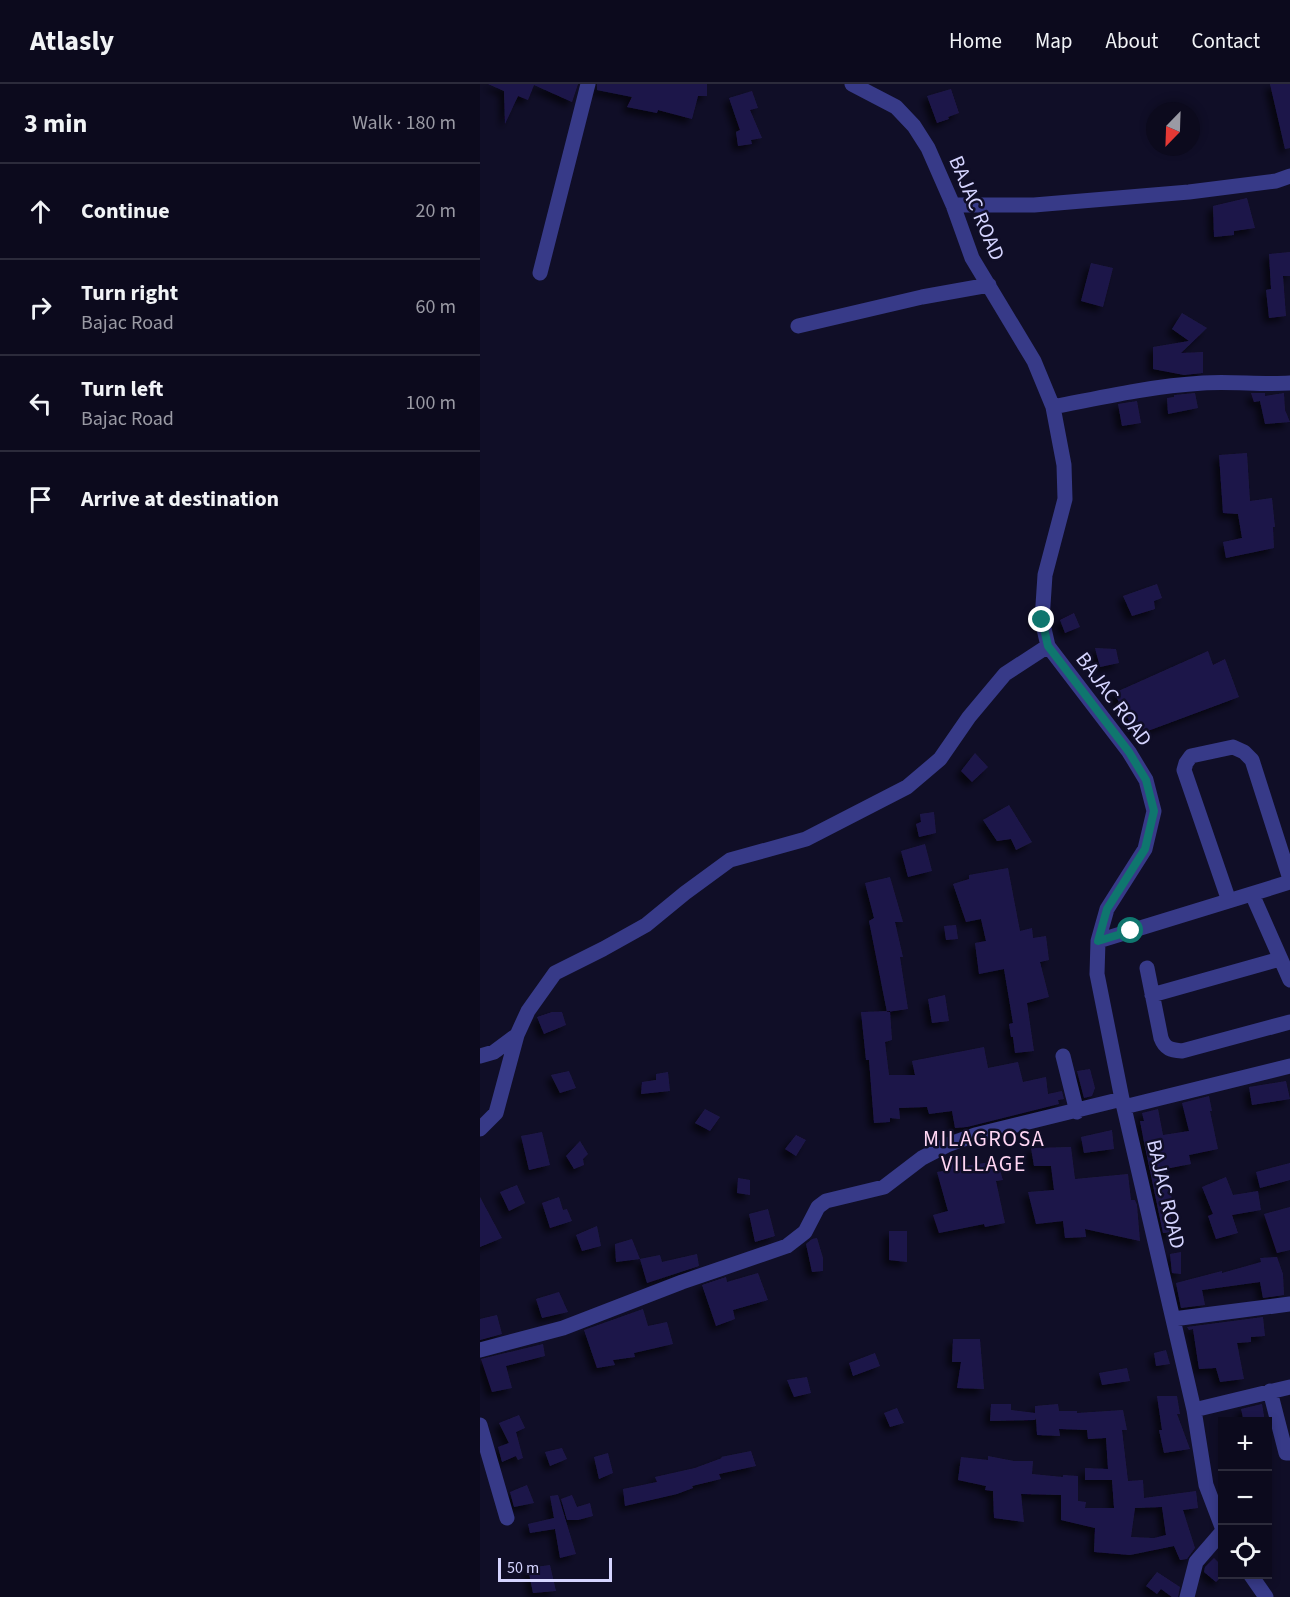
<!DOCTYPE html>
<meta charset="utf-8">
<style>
body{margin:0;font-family:"Source Sans 3",sans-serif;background:#1a182a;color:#f1f3f6}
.controls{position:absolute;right:18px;bottom:18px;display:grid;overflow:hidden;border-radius:0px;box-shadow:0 3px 9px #0003}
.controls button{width:54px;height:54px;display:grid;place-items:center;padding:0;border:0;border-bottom:2px solid #2c2b3b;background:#0c0a1d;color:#f1f3f6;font:30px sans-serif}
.compass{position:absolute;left:666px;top:18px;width:54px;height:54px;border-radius:50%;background:#0c0a1d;box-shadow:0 3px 9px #0003;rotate:203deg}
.scale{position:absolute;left:18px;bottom:15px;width:114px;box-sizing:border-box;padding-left:6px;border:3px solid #d5d4ff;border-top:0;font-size:16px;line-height:21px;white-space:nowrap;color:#d5d4ff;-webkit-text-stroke:4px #100e27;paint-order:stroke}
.stop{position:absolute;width:18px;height:18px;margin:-14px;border:4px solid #0f766e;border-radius:50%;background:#fff}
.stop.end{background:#0f766e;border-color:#fff;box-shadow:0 2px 6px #0008}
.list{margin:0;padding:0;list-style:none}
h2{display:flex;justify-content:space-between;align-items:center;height:78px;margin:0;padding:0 24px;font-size:26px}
h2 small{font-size:20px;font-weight:400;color:#9a9aa4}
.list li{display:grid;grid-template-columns:39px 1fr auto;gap:18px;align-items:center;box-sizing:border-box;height:96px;padding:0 24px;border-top:2px solid #2c2b3b}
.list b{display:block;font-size:22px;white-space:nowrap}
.list p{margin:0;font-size:20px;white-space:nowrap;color:#9a9aa4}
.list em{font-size:20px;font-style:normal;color:#9a9aa4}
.icon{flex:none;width:33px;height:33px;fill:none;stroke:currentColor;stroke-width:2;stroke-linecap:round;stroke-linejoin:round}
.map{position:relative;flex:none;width:810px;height:1513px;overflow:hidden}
header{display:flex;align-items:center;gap:36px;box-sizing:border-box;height:84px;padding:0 30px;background:#0c0a1d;border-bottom:2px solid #2c2b3b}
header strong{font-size:28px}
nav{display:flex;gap:33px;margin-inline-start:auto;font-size:21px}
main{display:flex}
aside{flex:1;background:#0c0a1d}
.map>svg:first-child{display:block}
.building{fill:#1f1949;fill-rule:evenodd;filter:url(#shadow)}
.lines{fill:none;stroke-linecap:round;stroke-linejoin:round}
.minor{stroke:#373a88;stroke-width:15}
.route{stroke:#0f766e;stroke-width:8}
.labels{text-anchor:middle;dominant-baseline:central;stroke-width:5;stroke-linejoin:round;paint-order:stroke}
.street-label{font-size:21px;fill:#d5d4ff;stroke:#100e27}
.neighbourhood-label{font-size:22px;letter-spacing:1.5px;fill:#ffd6f3;stroke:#100e27}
</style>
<header>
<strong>Atlasly</strong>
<nav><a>Home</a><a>Map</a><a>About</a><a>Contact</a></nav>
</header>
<main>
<aside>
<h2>3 min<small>Walk · 180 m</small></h2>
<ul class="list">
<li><svg class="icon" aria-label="ahead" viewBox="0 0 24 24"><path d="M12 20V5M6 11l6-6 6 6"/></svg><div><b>Continue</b></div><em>20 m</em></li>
<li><svg class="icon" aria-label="right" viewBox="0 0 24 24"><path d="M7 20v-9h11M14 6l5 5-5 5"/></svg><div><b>Turn right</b><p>Bajac Road</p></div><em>60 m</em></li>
<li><svg class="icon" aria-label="left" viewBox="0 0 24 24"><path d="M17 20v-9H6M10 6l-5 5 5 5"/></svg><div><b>Turn left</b><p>Bajac Road</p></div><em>100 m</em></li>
<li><svg class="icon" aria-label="arrive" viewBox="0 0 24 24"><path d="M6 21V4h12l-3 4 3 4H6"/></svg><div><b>Arrive at destination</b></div></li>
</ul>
</aside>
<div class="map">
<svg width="810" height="1513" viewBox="0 0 810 1513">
<defs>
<filter id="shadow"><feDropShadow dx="-5" dy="5" stdDeviation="3" flood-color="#0009"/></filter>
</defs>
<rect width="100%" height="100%" fill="#100e27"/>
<path class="building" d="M8 0H98L92 18 54 1 48 16 38 12 25 40 24 7Z
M117 0H227V12H218L212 35 178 26 177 29 147 23 152 13 117 6Z
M790 0H810V64L805 65Z
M471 5 479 29 468 33 469 35 457 39 447 12Z
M272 7 278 24 270 26 282 54 271 56 272 60 258 62 256 48 260 46 249 14Z
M767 114 775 144 754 147V151L734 153 733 122Z
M810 168V192H803L806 232 789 234 786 206 791 205 789 170Z
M611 179 633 184 623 223 601 217Z
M702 229 727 244 701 269 723 268V289L704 291 673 285V263L709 257 692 245Z
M715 309 718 324 688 330 687 314 694 313V311Z
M771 309H785V312L804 309 805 326 810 338 785 340 780 317 774 318Z
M657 317 661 339 642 342 638 320Z
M767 369 770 417 792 414 795 443H793L794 464 746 474 743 458 762 454 758 430 743 429 739 371Z
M677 500 682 514 674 517 675 525 652 532 643 512Z
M594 529 600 543 585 549 580 536Z
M615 564 636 565 639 579 620 583Z
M728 567 733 581 745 575 759 613 657 651 634 609Z
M495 669 508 683 492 698 481 687Z
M529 721 552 758 536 766 531 755 517 757 503 736Z
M454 728 456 749 439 753 436 740 441 738 440 730Z
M445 760 452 787 428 793 421 767Z
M528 784 540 847 552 844 553 854 566 852 569 876 560 878 569 913 547 919 554 967 535 969 533 953H531L529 940 533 939 524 885 499 890 495 859 506 857 501 835 486 838 473 800 489 795V791Z
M410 793 423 838H415L423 873H420L428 925 407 928 389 837 394 834 385 799Z
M476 841 478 855 466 856 464 842Z
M465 911 469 937 452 939 448 915Z
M410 927 412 956 405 958 409 991H435L432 977 504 963 508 984 538 978 543 998 566 993 568 1010 582 1007 584 1015 578 1016 579 1020 487 1043 475 1044 472 1027 449 1030 447 1023 419 1024 420 1035 410 1034V1038L394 1039 389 976H386L381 928Z
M72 928H82L86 941 64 950 57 933Z
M610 985 615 1004 612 1012 604 1014 597 987Z
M89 987 96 1004 80 1009 71 991Z
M188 988 190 1007 161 1010 162 998 176 996V990Z
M806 997 810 1015 772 1021 769 1003Z
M729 1012 732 1027H730L738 1065 709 1071 711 1080 685 1085 693 1120 688 1121 694 1148 683 1149 664 1058 660 1037H664L662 1029 678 1025 683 1051 709 1047 702 1019Z
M225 1025 240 1033 230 1047 215 1039Z
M632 1046 634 1065 604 1069 601 1053Z
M62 1048 70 1081 49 1086 41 1052Z
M316 1051 326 1056 316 1072 305 1065Z
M100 1057 108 1070 103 1075 104 1081 94 1085 86 1072Z
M591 1063 595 1095 648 1090 651 1116H655L657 1121 660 1157 605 1145 606 1153 585 1154 583 1137 556 1140 548 1108 574 1106 571 1082H554L551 1064Z
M482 1072 485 1082 517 1077 523 1096 516 1097 525 1139 505 1143 504 1140 459 1149 453 1131 468 1127 457 1088 469 1086 466 1077Z
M810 1079V1096L780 1104 776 1088Z
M746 1093 753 1111 778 1107 781 1126 752 1131 758 1149 736 1155 728 1132 733 1130 722 1103Z
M258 1094 270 1096V1111L257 1109Z
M37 1101 45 1119 29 1127 20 1108Z
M0 1113 22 1154 0 1163Z
M79 1113 83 1126 87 1125 92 1137 70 1144 62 1119Z
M810 1123V1166L797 1169 784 1130Z
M288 1125 295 1152 275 1158 269 1130Z
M117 1142 121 1162 102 1167 96 1151Z
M409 1147H427V1178L409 1176Z
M337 1154 343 1174V1187L332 1188 326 1160 332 1155Z
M152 1155 160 1175 136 1178 135 1160Z
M701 1168V1190L692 1189 690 1170Z
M217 1170 219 1182 167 1199 160 1175 180 1171 182 1178Z
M797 1173 803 1190 804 1211 783 1214 780 1198 722 1206 725 1221 701 1224 696 1199 742 1187V1189L781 1178 780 1174Z
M278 1189 288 1216 253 1226 255 1235 236 1242 222 1201 246 1193 247 1198Z
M79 1208 88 1228 62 1234 56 1215Z
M163 1225 168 1242 187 1238 193 1260 154 1269 155 1273 133 1276 135 1281 117 1284 104 1246Z
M17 1231 22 1250 0 1256V1235Z
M783 1233 785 1252 771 1253V1258L757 1259 764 1295 740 1298 736 1284 719 1285 713 1245 709 1246 707 1243Z
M473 1255H500L504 1305 477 1304 481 1278H472Z
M63 1260 65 1272 26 1282 32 1304 12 1308 1 1275Z
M686 1266 690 1280 676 1282 674 1269Z
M395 1269 400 1282 373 1292 369 1279Z
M647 1284 650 1297 622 1301 619 1289Z
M327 1293 331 1309 314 1313 307 1296Z
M677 1312H697L700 1330H697L710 1365 684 1369 679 1346H682Z
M511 1320H531V1326L555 1329V1322L578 1320 579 1327H597V1329L643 1326 647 1346H642L648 1397 663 1396 664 1414 716 1407 718 1424 703 1426 715 1464 707 1475 700 1476 694 1462 650 1471 614 1468 615 1444 581 1436V1411L541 1410 544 1438 514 1434 513 1407 505 1406 506 1402 478 1396 481 1373 508 1376V1372L534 1377H553L552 1390 583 1393V1391L598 1392V1417L606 1418 605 1424H634L632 1396H605V1384L628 1385 626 1354 608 1355 607 1346 579 1345 580 1352 557 1351 556 1334 555 1336 510 1337ZM682 1423 686 1451 674 1454 651 1453 655 1424Z
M782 1320 785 1338H764L761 1325Z
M417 1324 424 1339 410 1343 404 1329Z
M39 1331 45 1344 36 1348 43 1374 38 1376 36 1372 22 1378 18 1363 29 1359 19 1339Z
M82 1364 87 1375 70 1382 65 1368Z
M271 1367 276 1382 239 1390 241 1395 212 1402 213 1404 197 1410 145 1422 143 1405 177 1398 175 1393 215 1384 242 1374 241 1373Z
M128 1369 133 1389 119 1395 114 1373Z
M47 1401 54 1419 34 1423 30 1408Z
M78 1411 96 1470 80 1474 75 1445 50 1449 48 1440 74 1434 70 1412Z
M92 1411 97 1423 110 1419 113 1432 98 1436H87L81 1415Z
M734 1474 742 1482V1492L736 1498 724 1488 725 1483Z
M70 1481 76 1507 53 1509 48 1484Z
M677 1488 700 1503 698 1513H692L681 1505 677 1510 666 1502Z"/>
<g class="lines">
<path class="minor" d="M372 0 416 23 434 42 448 64 473 121 492 174 554 277 573 323 584 381 585 415 565 491 562 536 568 562 649 668 666 696 674 727 665 765 627 825 618 857 617 890 642 1015 714 1326 726 1401 742 1443
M473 121H554L709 108 796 97 810 92
M60 189 108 0
M318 242 442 213 509 201
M573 323C623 313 672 302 723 299 752 297 781 301 810 299
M772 810 810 896
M749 817 704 686 706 679 711 672 753 663 764 668 772 676 810 795
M618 857 810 798
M667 884 681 954C685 965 691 966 702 967L810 938
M672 911 800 875
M0 972 14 968 37 951
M583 972 597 1028
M644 1023 810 982
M0 1045 16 1029 37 951 48 927 75 889 123 865 166 841 205 809 250 776 326 755 427 703 460 675 489 633 525 590 568 562
M693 1235 810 1220
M0 1266 83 1244 202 1198 307 1162 325 1148 338 1123 346 1117 404 1103 442 1074 467 1061 495 1051 642 1015
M790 1307 806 1369H810
M714 1326 810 1303
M0 1341 27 1434
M770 1490 786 1513
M707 1513 716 1478 742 1448"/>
</g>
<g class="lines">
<path class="route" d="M562 536 568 562 649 668 666 696 674 727 665 765 627 825 618 857 651 847"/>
</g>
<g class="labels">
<g class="street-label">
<text transform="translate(497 124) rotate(67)">BAJAC ROAD</text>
<text transform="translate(634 615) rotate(53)">BAJAC ROAD</text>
<text transform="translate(686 1110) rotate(77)">BAJAC ROAD</text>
</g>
<g class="neighbourhood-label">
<text x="504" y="1055">MILAGROSA<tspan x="504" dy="25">VILLAGE</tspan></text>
</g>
</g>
</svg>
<div class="controls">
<button>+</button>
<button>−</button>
<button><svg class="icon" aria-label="locate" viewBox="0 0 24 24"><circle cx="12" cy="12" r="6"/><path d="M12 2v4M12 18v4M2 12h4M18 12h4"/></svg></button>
</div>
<svg class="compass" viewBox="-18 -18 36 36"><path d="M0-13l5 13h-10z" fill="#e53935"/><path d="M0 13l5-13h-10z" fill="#9a9aa4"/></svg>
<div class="scale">50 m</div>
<div class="stop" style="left:651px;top:847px"></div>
<div class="stop end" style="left:562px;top:536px"></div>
</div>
</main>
